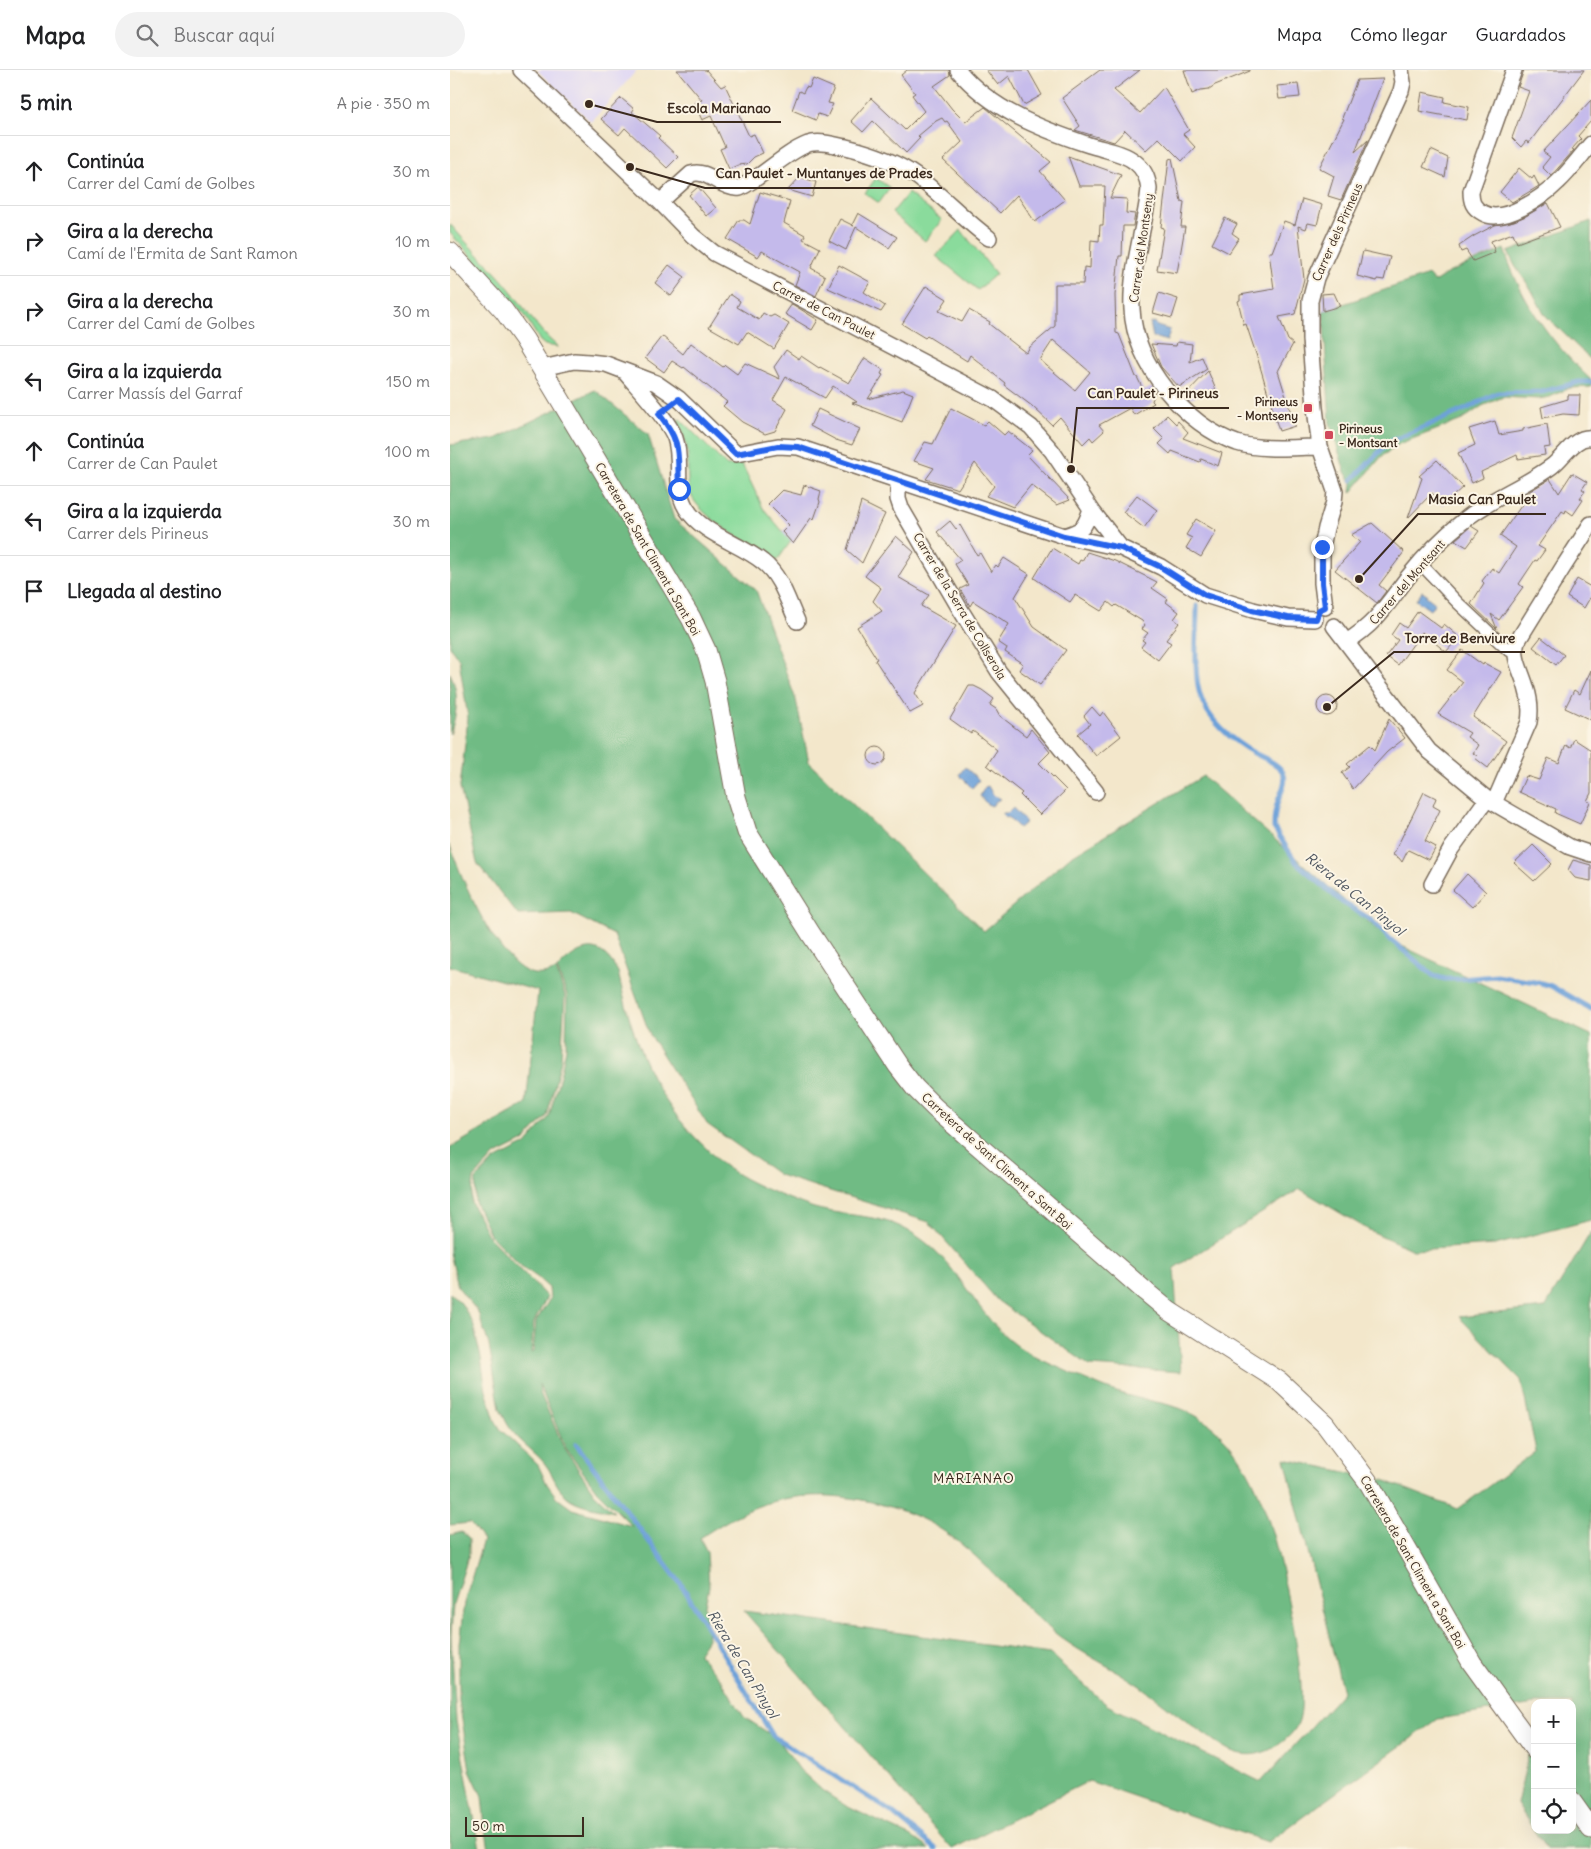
<!DOCTYPE html>
<html lang="es">
<meta charset="utf-8">
<style>
body{margin:0;font-family:Delius,sans-serif;background:#f2f2f2;color:#202124}
.controls{position:absolute;right:15px;bottom:15px;display:grid;overflow:hidden;border-radius:10px;box-shadow:0 5px 20px #0002}
.controls button{width:45px;height:45px;display:grid;place-items:center;padding:0;border:0;border-bottom:1px solid #e0e0e0;background:#fff;color:#202124;font:25px sans-serif}
.scale{position:absolute;left:15px;bottom:12px;width:119px;box-sizing:border-box;padding-left:5px;border:2px solid #3b2a1e;border-top:0;font-size:14px;line-height:18px;white-space:nowrap;color:#3b2a1e;-webkit-text-stroke:4px #fcf5e5;paint-order:stroke}
.stop{position:absolute;width:15px;height:15px;margin:-11px;border:4px solid #2563eb;border-radius:50%;background:#fff}
.stop.end{background:#2563eb;border-color:#fff;box-shadow:0 1px 5px #0008}
.list{margin:0;padding:0;list-style:none}
h2{display:flex;justify-content:space-between;align-items:center;height:65px;margin:0;padding:0 20px;font-size:21px}
h2 small{font-size:16px;font-weight:400;color:#757577}
.list li{display:grid;grid-template-columns:32px 1fr auto;gap:15px;align-items:center;box-sizing:border-box;height:70px;padding:0 20px;border-top:1px solid #e0e0e0}
.list b{display:block;font-size:19px;white-space:nowrap}
.list p{margin:0;font-size:16px;white-space:nowrap;color:#757577}
.list em{font-size:16px;font-style:normal;color:#757577}
.icon{flex:none;width:28px;height:28px;fill:none;stroke:currentColor;stroke-width:2;stroke-linecap:round;stroke-linejoin:round}
.map{position:relative;flex:none;width:1141px;height:1779px;overflow:hidden}
header{display:flex;align-items:center;gap:30px;box-sizing:border-box;height:70px;padding:0 25px;background:#fff;border-bottom:1px solid #e0e0e0}
header strong{font-size:24px}
nav{display:flex;gap:28px;margin-inline-start:auto;font-size:18px}
.search{width:350px;height:45px;background:#f2f2f2;display:flex;align-items:center;gap:12px;box-sizing:border-box;padding:0 18px;border-radius:28px;color:#757577;font-size:19px}
main{display:flex}
aside{flex:1;background:#fff}
.map>svg:first-child{display:block}
.built{fill:#ddd5f6}
.green{fill:#8adb9c;stroke:#62825d}
.forest{fill:#6fbb84;stroke:#557251}
.water{fill:#6da1d9;stroke:#54667c}
.lines{fill:none;stroke-linecap:round;stroke-linejoin:round}
.stream{stroke:#6da1d9;stroke-width:5}
.building{fill:#c4baeb;fill-rule:evenodd}
.pedestrian-casing{stroke:#7b6c5b;stroke-width:14}
.minor-casing{stroke:#7b6c5b;stroke-width:18}
.tertiary-casing{stroke:#7b6c5b;stroke-width:21}
.pedestrian{stroke:#fff;stroke-width:11}
.minor{stroke:#fff;stroke-width:15}
.tertiary{stroke:#fff;stroke-width:19}
.route{stroke:#2563eb;stroke-width:6}
.poi-dot{fill:#d1495b;stroke:#fcf5e5;stroke-width:2}
.labels{text-anchor:middle;dominant-baseline:central;stroke-width:4;stroke-linejoin:round;paint-order:stroke}
.street-label{font-size:12px;fill:#3b2a1e;stroke:#fcf5e5}
.poi-label{font-size:12px;font-weight:bold;fill:#3b2a1e;stroke:#fcf5e5;text-anchor:end}
.water-label{font-size:14px;font-style:italic;fill:#4c545f;stroke:#fcf5e5}
.neighbourhood-label{font-size:14px;letter-spacing:1px;fill:#3b2a1e;stroke:#fcf5e5}
.leader{fill:none;stroke:#3b2a1e;stroke-width:2}
.callout-dot{fill:#3b2a1e;stroke:#fcf5e5;stroke-width:2}
.callout-label{font-size:14px;text-anchor:middle;font-weight:bold;fill:#3b2a1e;stroke:#fcf5e5;stroke-width:4;stroke-linejoin:round;paint-order:stroke}
</style>
<header>
<strong>Mapa</strong>
<div class="search"><svg class="icon" aria-label="search" viewBox="0 0 24 24"><circle cx="10" cy="10" r="6"/><path d="M15 15l6 6"/></svg>Buscar aquí</div>
<nav><a>Mapa</a><a>Cómo llegar</a><a>Guardados</a></nav>
</header>
<main>
<aside>
<h2>5 min<small>A pie · 350 m</small></h2>
<ul class="list">
<li><svg class="icon" aria-label="ahead" viewBox="0 0 24 24"><path d="M12 20V5M6 11l6-6 6 6"/></svg><div><b>Continúa</b><p>Carrer del Camí de Golbes</p></div><em>30 m</em></li>
<li><svg class="icon" aria-label="right" viewBox="0 0 24 24"><path d="M7 20v-9h11M14 6l5 5-5 5"/></svg><div><b>Gira a la derecha</b><p>Camí de l'Ermita de Sant Ramon</p></div><em>10 m</em></li>
<li><svg class="icon" aria-label="right" viewBox="0 0 24 24"><path d="M7 20v-9h11M14 6l5 5-5 5"/></svg><div><b>Gira a la derecha</b><p>Carrer del Camí de Golbes</p></div><em>30 m</em></li>
<li><svg class="icon" aria-label="left" viewBox="0 0 24 24"><path d="M17 20v-9H6M10 6l-5 5 5 5"/></svg><div><b>Gira a la izquierda</b><p>Carrer Massís del Garraf</p></div><em>150 m</em></li>
<li><svg class="icon" aria-label="ahead" viewBox="0 0 24 24"><path d="M12 20V5M6 11l6-6 6 6"/></svg><div><b>Continúa</b><p>Carrer de Can Paulet</p></div><em>100 m</em></li>
<li><svg class="icon" aria-label="left" viewBox="0 0 24 24"><path d="M17 20v-9H6M10 6l-5 5 5 5"/></svg><div><b>Gira a la izquierda</b><p>Carrer dels Pirineus</p></div><em>30 m</em></li>
<li><svg class="icon" aria-label="arrive" viewBox="0 0 24 24"><path d="M6 21V4h12l-3 4 3 4H6"/></svg><div><b>Llegada al destino</b></div></li>
</ul>
</aside>
<div class="map">
<svg width="1141" height="1779" viewBox="0 0 1141 1779">
<rect width="100%" height="100%" fill="#fcf5e5"/>
<filter id="ink" filterUnits="userSpaceOnUse"><feTurbulence type="fractalNoise" baseFrequency=".02" numOctaves="2"/><feDisplacementMap in="SourceGraphic" scale="10" xChannelSelector="R" yChannelSelector="G"/><feConvolveMatrix kernelMatrix="1 2 1 2 8 2 1 2 1" color-interpolation-filters="sRGB"/></filter>
<filter id="wash" filterUnits="userSpaceOnUse"><feTurbulence type="fractalNoise" baseFrequency=".0096" numOctaves="4" result="noise"/><feDisplacementMap in="SourceGraphic" scale="20" xChannelSelector="R" yChannelSelector="G"/><feGaussianBlur stdDeviation="1.12" result="paint"/><feColorMatrix in="noise" values="0 0 0 0 0 0 0 0 0 0 0 0 0 0 0 0 0 1.4 0 .05"/><feComposite in="paint" operator="in"/></filter>
<g filter="url(#wash)">
<rect width="100%" height="100%" fill="#f3e7cb"/>
<path class="built" d="M87 0H187L141 52Z"/>
<path class="green" d="M426 108 440 118 429 133 415 123Z
M458 123 492 150 475 171 442 143Z
M0 154C16 174 36 191 53 211 72 233 86 259 108 277L95 275 90 271 74 244 0 163Z
M511 160 546 204 528 220 486 186Z
M230 349 277 396 292 394 313 438 341 471 327 491C304 476 244 446 239 419 237 408 238 398 238 388 237 374 233 363 227 351Z"/>
<path class="forest" d="M1141 151V290L1094 244 1081 219 1065 196 1058 182Z
M1054 179C1072 233 1100 271 1141 310V317L1119 318 1100 327 1089 329 1053 327 1032 336 1012 350 949 374 932 386 901 423 902 413 895 402 880 353 873 241 978 205 984 212 998 203Z
M145 320 198 364 224 449 306 520 346 630 359 692 534 861 620 787 753 706 939 870 1141 965V1150L1045 1175 963 1180 919 1160 850 1119 724 1198 731 1302 640 1296 548 1231 479 1152 329 1105 257 1054 200 965 164 865 121 843 68 845 27 793 10 717 18 648 9 589 0 577V375L45 369Z
M0 603C10 624 7 644 0 664Z
M0 775C10 806 49 898 84 904 92 905 99 903 106 900L115 925 111 990 97 1046 74 1071 44 1086 24 1108 21 1132 39 1167 97 1227 84 1252 81 1283 83 1282 86 1251 100 1229 99 1218 87 1207 71 1196 41 1166 25 1132 26 1109 43 1091 76 1074 99 1047 111 1002 116 978 117 925 107 899C130 875 150 868 168 902 183 971 203 1029 256 1078 262 1084 268 1092 276 1097 298 1113 332 1126 358 1136 390 1147 426 1143 455 1159 505 1184 520 1237 561 1271 580 1287 602 1294 625 1305 642 1312 658 1320 676 1325 693 1330 712 1332 729 1338 808 1367 826 1471 841 1545 846 1567 857 1634 848 1653 844 1664 832 1673 823 1678 809 1686 793 1687 779 1680 771 1676 763 1670 756 1665 733 1650 712 1632 690 1616 663 1597 631 1584 605 1563 556 1523 519 1465 458 1443 409 1425 355 1418 306 1437 286 1445 268 1456 250 1468L257 1482 259 1517 255 1535 258 1569 248 1584 270 1608 294 1647 323 1666 333 1676 350 1700 373 1721 396 1736 462 1767 479 1779H39L35 1757 32 1726 20 1700 9 1631V1574L14 1533 33 1470 20 1453 0 1455V1223L11 1233 23 1253 31 1288 36 1321 45 1350 51 1360 88 1395 97 1414 107 1428 122 1439 182 1456 147 1421 116 1379 89 1314 90 1323 114 1378 144 1423 164 1442C149 1438 134 1437 120 1429 108 1421 105 1409 98 1398 89 1384 73 1375 63 1362 57 1355 54 1347 50 1339L39 1275 28 1242 8 1217 0 1182V1078L76 1034 88 921 0 896Z
M1141 1162V1779H1096L1067 1734 1085 1656V1760H1122V1633H1085V1634L988 1649 818 1772 639 1711 502 1779 294 1541 600 1584 657 1635 811 1712 893 1622 835 1389 933 1410 1008 1439 1086 1381 1071 1310 1009 1247 1095 1238Z
M12 1462 19 1468V1484L3 1534 1 1566 6 1651 30 1779H0V1465Z"/>
<path class="water" d="M705 252 707 256 720 260 717 271 703 267 700 253Z
M972 521 977 524 976 526 985 533 980 540 966 530Z
M515 697 529 710 522 718 509 705Z
M538 716 543 725 550 729 545 732 542 736 537 734 530 726 535 717Z
M563 738 576 752 569 758 558 747 556 748 553 745V743H558Z"/>
<g class="lines">
<path class="stream" d="M902 410 939 372 1016 339 1047 323 1092 322 1129 312H1141
M747 536C747 562 743 601 750 625 757 649 782 671 804 683 813 688 831 694 834 705 837 714 830 723 828 731 825 739 824 749 824 758L846 792 892 832 920 849 941 870 984 906 995 909H1009L1047 906 1091 913 1101 916 1141 939
M126 1374 231 1514 323 1666 440 1741 486 1779"/>
</g>
<g id="blocks">
<path class="building" d="M227 0H256L271 17 275 15 299 66 304 64 313 83 304 87 297 94 288 95 279 99 270 79 275 77 261 46 252 50 244 33 252 30Z
M457 0H499L500 5 484 16 502 39 515 52 535 37 601 92 590 101 615 130 585 152 567 125 550 143 493 90 512 72 497 51 495 52 492 48 486 51 468 66 470 68 456 83 423 51 413 62 401 51 421 28 455 60 474 41 462 25 465 23 451 5Z
M536 0H578L592 25 574 35 559 6 548 15Z
M650 0H690L664 20 690 43 714 17 739 60 733 64 745 77 732 91 709 68 696 80 675 60 664 72 625 60 630 56 612 28Z
M734 0H800V1L765 15 759 19 751 20 742 24Z
M1074 0H1134L1079 73 1076 71 1071 77 1062 68 1079 21 1068 17Z
M363 9 384 18 378 33 383 34 377 47 368 44 366 50 342 40 349 21 353 23 356 17 359 18Z
M933 9 905 82 918 70 891 130 878 126 884 106 869 98 894 49 892 48 907 10Z
M848 14 850 27 829 29 827 16Z
M972 22 995 27 994 32 1019 37 1017 50 969 41Z
M171 28 184 39 182 42 210 66 208 68 228 87 217 98 175 58 169 65 151 49Z
M1141 30V51L1128 66 1131 69 1122 79 1124 80 1101 106 1092 97 1100 87 1093 82Z
M981 80 998 88 995 107 973 97Z
M618 86 671 105 660 128 677 129 676 143 685 144 683 156H673L672 186H669L665 225 666 263 669 264 686 307H687L694 321 702 317 705 321 702 331 704 333 684 345 680 338 649 355 654 361 643 371 640 367 633 374 610 347 602 355 582 336 554 315 555 313 520 285 517 291 477 266 475 268 452 254 476 216 497 229 489 241 512 252 519 240 540 252 539 254 576 283 580 277 605 256V214H633L634 197 640 198 641 170 649 171 650 155H653L655 116H629ZM603 270 640 302 625 320 590 290Z
M722 88 731 131 734 132 731 157H735L727 203 707 200 714 158 711 157 719 89Z
M1069 98 1082 109 1084 106 1089 116 1062 132 1050 122Z
M350 107 366 112 362 127 338 120Z
M248 117 266 138 256 146 239 125Z
M310 122 340 131 334 153 355 165 353 169 370 178 361 198 375 206 366 226 345 215 350 202 312 181 308 187 277 169 289 150H294L300 154Z
M852 129 872 135 867 155 858 153 856 159 848 156 854 209 845 244 829 247 838 270 843 274 828 301 845 356 829 361 809 293 796 254 794 255 788 231 790 230V225L824 219 819 182H822L834 151 845 155Z
M1098 133 1110 157 1067 173 1063 163 1041 171 1045 182 1023 191 1016 180 1011 182 1009 176 1024 166 1045 155 1064 151 1076 146Z
M408 143 447 167 439 178 406 157 396 180 379 171 390 149 404 156 402 155Z
M775 148 787 154 782 163 789 168 779 183 762 174Z
M913 181 940 187 934 210 927 209V211L907 206Z
M219 195 235 207 221 226 205 213Z
M389 195 420 212 414 222 435 236 431 242 378 218Z
M709 223 728 229 722 248 703 243Z
M884 223 890 236 873 241 872 224Z
M280 224 290 231 287 237 309 250 313 243 320 247 324 245 339 254 324 279 297 262 289 274 259 257Z
M342 234 368 250 362 260 335 244Z
M212 266 233 284 241 273 273 297 275 295 287 304 295 293 330 309 324 297 336 280 349 289 351 286 369 298 370 297 399 313 415 288 433 300 431 304 433 305 418 329 453 320 463 324 452 352 402 333 407 332 383 316 375 328 336 307 323 330 337 339 325 361 315 364 292 352 273 336 277 332 234 297 233 298 222 291 214 302 195 288Z
M727 272 742 274 740 292 752 287 757 299 729 317 711 297 701 274 726 276Z
M758 301 766 320 737 329 734 326Z
M1118 325H1130L1129 345 1113 344 1093 348 1091 337 1118 329Z
M501 338 534 355 538 351 554 365 558 361 582 380 577 385 620 430 607 435 581 415 563 437 536 426 544 416 525 393 508 419 476 409 484 398 464 391 475 372 483 374Z
M368 339 410 359 402 375 386 370 360 356Z
M717 345 726 354 728 351 738 362 733 368 772 383 768 396 751 389 750 392 722 381 720 384 709 374 714 369 704 359Z
M1045 351 1049 365 1073 361V359L1097 354 1100 377 1094 378 1095 385 1068 389 1067 385 1031 402 1033 408 1022 413 1008 383 1025 375 1019 359Z
M987 390 1013 417 993 435 982 423 958 448 972 408 969 406Z
M1122 403 1137 412 1132 419 1135 421 1130 428 1133 430 1123 445 1116 440 1115 443 1112 441 1088 476 1095 480 1087 491 1085 490 1069 514 1073 517 1049 550 1041 544 1047 559 1021 534 1034 513 1032 511 1042 498 1049 503 1066 477 1050 466 1078 426 1075 424 1100 409 1109 423Z
M354 415 371 421 369 429 370 432 364 449 361 448 343 474 332 462 339 455 318 434 332 420 351 425Z
M687 425 707 440 694 458 673 442Z
M411 432 435 444 412 493 397 480Z
M746 449 766 461 751 487 736 478 742 468 736 465Z
M500 451 506 459 510 455 527 485 530 483 541 502 546 495 548 497 554 488 579 504 565 527 584 557 616 580 590 615 569 600 573 594 555 582 557 578 548 572 559 554 523 531 520 536 510 519 518 515 505 494 511 490 487 462Z
M922 453 954 482 929 515 936 521 927 533 885 500 910 472 901 465Z
M1021 456 1029 461 1017 477 1005 470Z
M446 466 464 482 448 507 479 525 471 536 506 556 465 623 473 636 460 643 425 590 427 589 407 557 432 541 423 531 431 518 415 506Z
M602 478 628 494 630 490 632 491 637 482 665 491 707 512 702 518 718 529 716 532 729 542 724 549 729 553 716 570 721 573 708 590 691 577 695 572 692 570 698 563 692 559 695 555 692 551 666 535 664 537 658 532 651 541 625 525 620 532 584 508Z
M1127 509 1141 517V526L1134 538 1117 527Z
M968 541 991 558 994 554 1009 567 996 582 972 562 948 595 936 586 948 570 941 565 949 553 956 558Z
M1091 567 1114 585 1106 595 1083 577Z
M1012 580 1033 595 1034 593 1051 602 1023 647 1056 671 1038 698 1025 688 1027 686 1023 683 1028 675 1017 667 1020 663 988 644 1013 612 997 600Z
M1141 600V650L1115 638 1124 620 1130 624Z
M519 616H524L532 620 544 629 540 635 546 639 550 646 576 666 581 659 600 682 589 693 616 720 590 745 570 725 572 723 537 695 547 680 523 661 521 664 500 649Z
M867 636a10 10 0 1 1 20 0a10 10 0 1 1-20 0Z
M642 637 650 646 653 642 671 666 646 686 628 664 640 654 634 646Z
M939 649 955 668 937 682 903 719 892 703 900 697 897 694 920 675 925 680Z
M1124 669 1141 680V723L1137 731 1140 732 1130 754 1105 743 1106 739 1069 722 1076 706 1089 710 1098 688 1109 693 1116 675 1120 678Z
M418 686a9 9 0 1 1 18 0a9 9 0 1 1-18 0Z
M974 722 986 728 983 736 990 740 975 771 986 777 979 790 958 780 952 792 949 788 943 785Z
M1083 775 1102 794 1084 811 1064 793Z
M1123 790 1141 795V811L1125 808 1118 800Z
M1017 804 1036 822 1022 837 1003 820Z"/>
</g>
</g>
<g filter="url(#ink)">
<use href="#blocks" fill-opacity="0" stroke="#7b6c5b" stroke-width="1"/>
<g class="lines">
<defs>
<path id="pedestrian" d="M970 493 1008 533 1057 579 1065 583"/>
<path id="minor" d="M71 0 210 132 243 166 264 183 543 329 581 357 602 381 643 442 671 478
M508 0C541 40 591 59 639 75 654 80 673 82 685 92 694 99 698 108 699 119 695 158 680 199 682 239 684 294 736 356 787 373 813 381 844 377 870 377
M1064 0 1021 121C1021 132 1023 138 1033 143 1053 155 1093 127 1108 112 1120 101 1130 87 1141 74
M210 132 241 104C257 98 272 120 290 118 314 106 333 84 358 74 370 70 383 75 396 77 421 83 445 91 466 106 492 125 513 149 539 168
M92 298 124 291 139 292 156 294 206 313 229 329 286 384 328 376 348 377 614 466 671 478 711 497 755 525 803 540 838 548 865 549
M174 301C187 317 219 350 225 368 233 391 223 416 236 438 253 465 290 473 313 492 331 506 338 532 347 551
M448 412V429L451 438 510 539 549 602 646 722
M614 466C633 461 635 457 641 439
M875 537 872 513V477L876 458 884 432 885 421 870 377 865 338 860 269V231L866 208 951 21 953 12 951 0
M884 556 979 681 1037 729 1120 777 1141 784
M896 572C926 554 938 533 958 507 974 487 992 468 1012 452 1039 429 1074 417 1102 396 1114 387 1125 366 1141 368
M1044 733 1079 652C1081 640 1080 629 1076 617 1072 602 1062 587 1067 572L1112 499 1141 454
M982 814 1001 779 1037 729"/>
<path id="tertiary" d="M0 182 54 241 74 269 241 548 256 580 265 611 286 727 297 762 361 864 448 996 465 1018 485 1038 696 1222 719 1241 829 1311 875 1354 919 1413 1022 1593 1085 1680
M1122 1732 1141 1759"/>
</defs>
<use href="#pedestrian" class="pedestrian-casing"/>
<use href="#minor" class="minor-casing"/>
<use href="#tertiary" class="tertiary-casing"/>
<use href="#pedestrian" class="pedestrian"/>
<use href="#minor" class="minor"/>
<use href="#tertiary" class="tertiary"/>
</g>
</g>
<g class="lines" filter="url(#ink)">
<path class="route" d="M229 419C227 383 233 374 209 344L229 329 286 384 328 376 348 377 614 466 671 478 711 497 755 525 802 540 838 548 866 549 869 540 875 537 872 513V477"/>
</g>
<g class="poi-dot">
<rect x="853" y="333" width="10" height="10" rx="2.5"/>
<rect x="874" y="360" width="10" height="10" rx="2.5"/>
</g>
<g class="labels">
<g class="street-label">
<text transform="translate(887 162) rotate(-66)">Carrer dels Pirineus</text>
<text transform="translate(691 178) rotate(-82)">Carrer del Montseny</text>
<text transform="translate(374 240) rotate(27)">Carrer de Can Paulet</text>
<text transform="translate(198 479) rotate(60)">Carretera de Sant Climent a Sant Boi</text>
<text transform="translate(957 512) rotate(-49)">Carrer del Montsant</text>
<text transform="translate(510 536) rotate(59)">Carrer de la Serra de Collserola</text>
<text transform="translate(547 1091) rotate(42)">Carretera de Sant Climent a Sant Boi</text>
<text transform="translate(963 1492) rotate(60)">Carretera de Sant Climent a Sant Boi</text>
</g>
<g class="poi-label">
<text x="848" y="331">Pirineus<tspan x="848" dy="14">- Montseny</tspan></text>
<text x="889" y="358" text-anchor="start">Pirineus<tspan x="889" dy="14">- Montsant</tspan></text>
</g>
<g class="water-label">
<text transform="translate(905 824) rotate(39)">Riera de Can Pinyol</text>
<text transform="translate(293 1594) rotate(59)">Riera de Can Pinyol</text>
</g>
<g class="neighbourhood-label">
<text x="524" y="1408">MARIANAO</text>
</g>
</g>
<path class="leader" d="M139 34L207 52H331M180 97L255 118H492M621 399L627 338H779M909 509L968 444H1096M877 637L944 582H1075"/>
<g class="callout-dot">
<circle cx="139" cy="34" r="5"/>
<circle cx="180" cy="97" r="5"/>
<circle cx="621" cy="399" r="5"/>
<circle cx="909" cy="509" r="5"/>
<circle cx="877" cy="637" r="5"/>
</g>
<g class="callout-label">
<text x="269" y="43">Escola Marianao</text>
<text x="374" y="108">Can Paulet - Muntanyes de Prades</text>
<text x="703" y="328">Can Paulet - Pirineus</text>
<text x="1032" y="434">Masia Can Paulet</text>
<text x="1010" y="573">Torre de Benviure</text>
</g>
</svg>
<div class="controls">
<button>+</button>
<button>−</button>
<button><svg class="icon" aria-label="locate" viewBox="0 0 24 24"><circle cx="12" cy="12" r="6"/><path d="M12 2v4M12 18v4M2 12h4M18 12h4"/></svg></button>
</div>
<div class="scale">50 m</div>
<div class="stop" style="left:229px;top:419px"></div>
<div class="stop end" style="left:872px;top:477px"></div>
</div>
</main>
